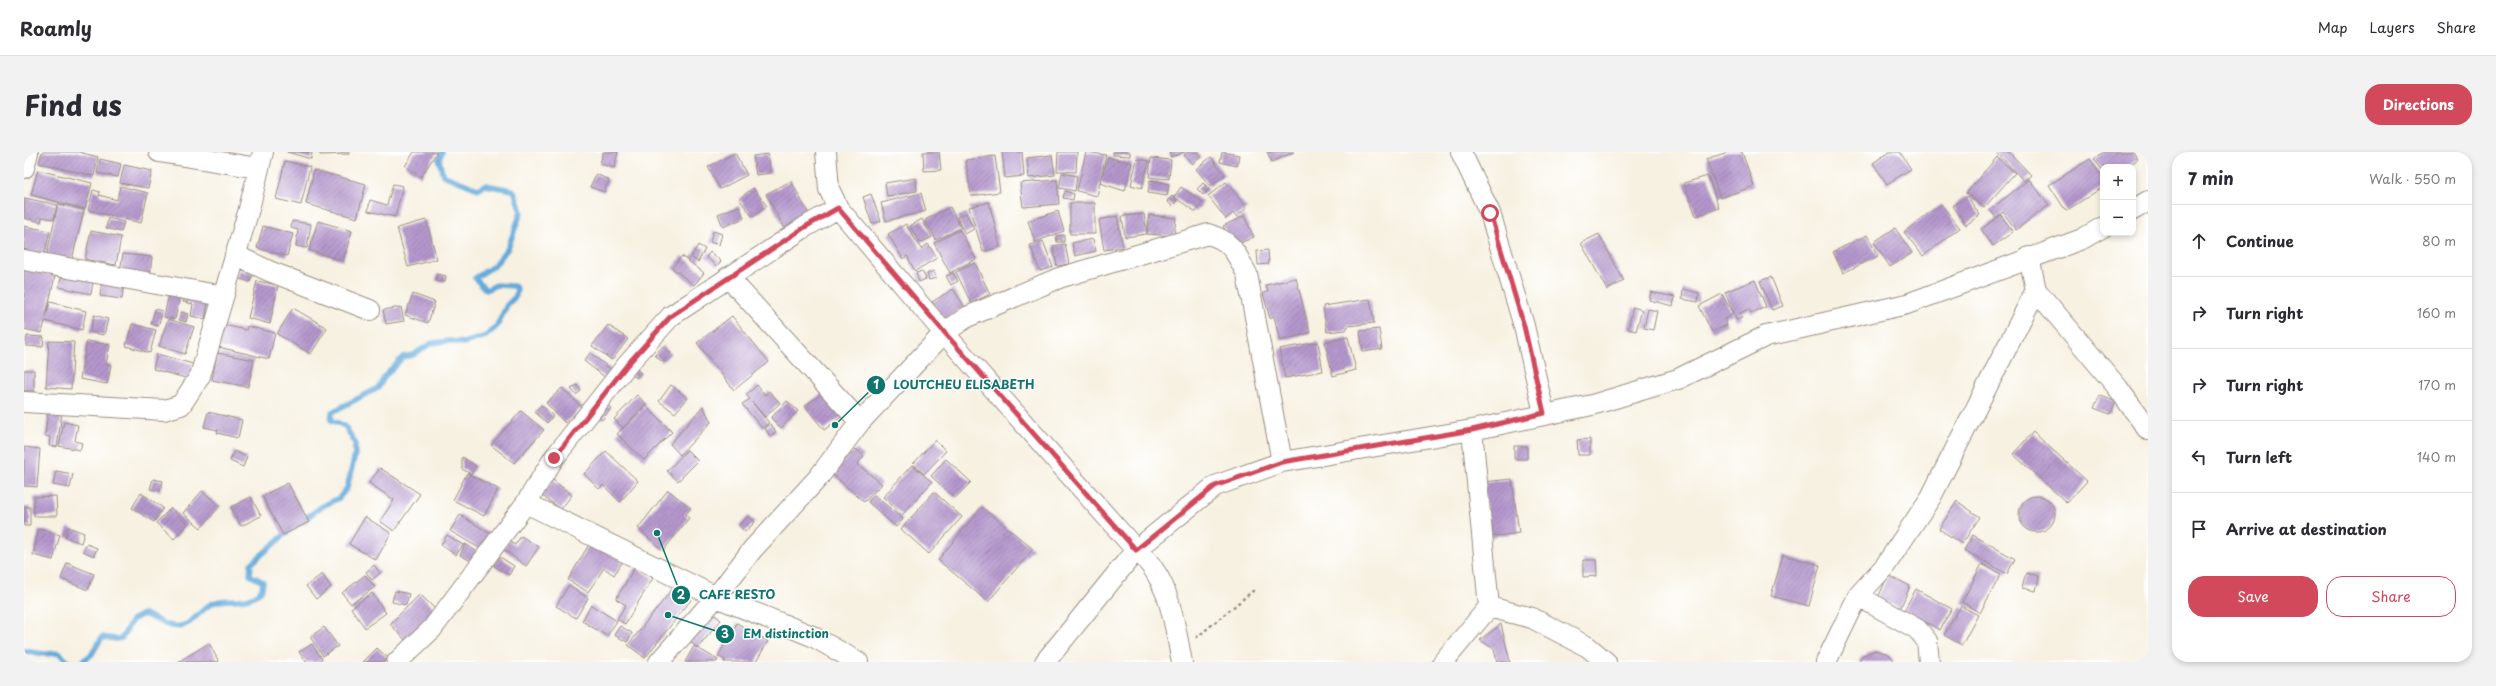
<!DOCTYPE html>
<meta charset="utf-8">
<style>
body{margin:0;font-family:"Playpen Sans",sans-serif;background:#f2f2f3;color:#2b2b33}
.controls{position:absolute;right:12px;top:12px;display:grid;overflow:hidden;border-radius:8px;box-shadow:0 2px 6px #0003}
.controls button{width:36px;height:36px;display:grid;place-items:center;padding:0;border:0;border-bottom:1px solid #e1e1e2;background:#fff;color:#2b2b33;font:20px sans-serif}
.stop{position:absolute;width:12px;height:12px;margin:-9px;border:3px solid #d1495b;border-radius:50%;background:#fff}
.stop.end{background:#d1495b;border-color:#fff;box-shadow:0 1px 4px #0008}
.list{margin:0;padding:0;list-style:none}
h2{display:flex;justify-content:space-between;align-items:center;height:52px;margin:0;padding:0 16px;font-size:17px}
h2 small{font-size:13px;font-weight:400;color:#7c7c81}
.list li{display:grid;grid-template-columns:26px 1fr auto;gap:12px;align-items:center;box-sizing:border-box;height:72px;padding:0 16px;border-top:1px solid #e1e1e2}
.list b{display:block;font-size:15px;white-space:nowrap}
.list em{font-size:13px;font-style:normal;color:#7c7c81}
.actions{display:flex;gap:8px;padding:12px 16px}
.actions a{flex:1;padding:9px 0;border:1px solid #d1495b;border-radius:16px;text-align:center;font-size:14px;color:#d1495b}
.actions .main{background:#d1495b;color:#fff}
.icon{flex:none;width:22px;height:22px;fill:none;stroke:currentColor;stroke-width:2;stroke-linecap:round;stroke-linejoin:round}
.map{position:relative;flex:none;width:2124px;height:510px;overflow:hidden;border-radius:16px}
header{display:flex;align-items:center;gap:24px;box-sizing:border-box;height:56px;padding:0 20px;background:#fff;border-bottom:1px solid #e1e1e2}
header strong{font-size:19px}
nav{display:flex;gap:22px;margin-inline-start:auto;font-size:14px}
.intro{display:flex;align-items:center;justify-content:space-between;box-sizing:border-box;height:96px;padding:0 24px}
h1{margin:0;font-size:28px}
.button{padding:10px 18px;border-radius:16px;background:#d1495b;color:#fff;font-size:14px;font-weight:700}
main{display:flex;gap:24px;padding:0 24px}
aside{flex:1;background:#fff;border-radius:16px;box-shadow:0 2px 6px #0003}
.map>svg:first-child{display:block}
.lines{fill:none;stroke-linecap:round;stroke-linejoin:round}
.stream{stroke:#64abdb;stroke-width:5.5}
.building{fill:url(#building-hatch)}
.street-casing{stroke:#998e80;stroke-width:22}
.path{stroke:#998e80;stroke-width:2.5;stroke-dasharray:3 3;stroke-linecap:butt}
.street{stroke:#fff;stroke-width:20}
.route{stroke:#d1495b;stroke-width:5}
.leader{fill:none;stroke:#0f766e;stroke-width:1.5}
.callout-dot{fill:#0f766e;stroke:#fff;stroke-width:1.5}
.mark-label{font-size:12px;text-anchor:middle;font-weight:bold;fill:#fff}
.callout-label{font-size:12px;text-anchor:middle;font-weight:bold;fill:#0f766e;stroke:#fff;stroke-width:3;stroke-linejoin:round;paint-order:stroke}
</style>
<header>
<strong>Roamly</strong>
<nav><a>Map</a><a>Layers</a><a>Share</a></nav>
</header>
<div class="intro"><h1>Find us</h1><a class="button">Directions</a></div>
<main>
<div class="map">
<svg width="2124" height="510" viewBox="0 0 2124 510">
<defs>
<pattern id="building-hatch" width="6" height="6" patternUnits="userSpaceOnUse"><rect width="6" height="6" fill="#b497cd"/><path d="M-1 1l2-2M0 6l6-6M5 7l2-2" fill="none" stroke="#947ba6"/></pattern>
</defs>
<rect width="100%" height="100%" fill="#fff"/>
<filter id="ink" filterUnits="userSpaceOnUse"><feTurbulence type="fractalNoise" baseFrequency=".025" numOctaves="2"/><feDisplacementMap in="SourceGraphic" scale="8" xChannelSelector="R" yChannelSelector="G"/><feConvolveMatrix kernelMatrix="1 2 1 2 8 2 1 2 1" color-interpolation-filters="sRGB"/></filter>
<filter id="wash" filterUnits="userSpaceOnUse"><feTurbulence type="fractalNoise" baseFrequency=".012" numOctaves="4" result="noise"/><feDisplacementMap in="SourceGraphic" scale="16" xChannelSelector="R" yChannelSelector="G"/><feGaussianBlur stdDeviation="0.9" result="paint"/><feColorMatrix in="noise" values="0 0 0 0 0 0 0 0 0 0 0 0 0 0 0 0 0 1.4 0 .05"/><feComposite in="paint" operator="in"/></filter>
<g filter="url(#wash)">
<rect width="100%" height="100%" fill="#f7f1e1"/>
<g class="lines">
<path class="stream" d="M278 369 297 355 315 346 323 336 331 303V291L321 274 307 268 308 260 354 236 361 224 379 205 389 203 408 191 426 189 439 191 462 184 473 174 483 153 492 144 493 137 490 134 472 133 462 138 451 126 471 113 484 96 497 60 491 41 489 38 461 33 454 37 419 23 415 8 418 0
M0 499 21 502 35 501 44 510
M58 510 68 502 78 485 92 487 98 486 108 468 119 462C132 465 142 477 156 474 170 472 176 457 189 451 204 444 226 454 238 437L239 430 226 423 227 412 267 377"/>
</g>
<g id="blocks">
<path class="building" d="M18 0H55L74 5 70 24 15 11Z
M263 0H288L287 7Z
M296 0H325V2L296 3Z
M390 0H413L397 25 381 14Z
M579 0H594L590 16 576 12Z
M899 0H915L917 18 900 19Z
M978 0H998L1000 24 981 26Z
M1034 0H1053L1052 20 1033 19Z
M1062 0 1082 3 1073 44 1053 39Z
M1089 0H1106V4L1089 3Z
M1145 0H1161L1147 5Z
M1164 0H1173L1177 5 1168 12 1160 3Z
M1198 0 1215 3 1213 14 1196 10Z
M1243 0H1270L1248 10Z
M1704 0H1718L1730 34 1696 46 1682 7Z
M1865 0H1876L1887 17 1863 32 1849 11Z
M1972 0H1985L2007 23 2000 29Z
M2080 0H2109L2114 7 2103 15H2079V19L2070 7Z
M711 1 723 23 696 37 684 15Z
M744 2 747 21 732 23 729 4Z
M1028 3 1031 23 1005 26 1003 6Z
M971 4 976 40 947 44 942 8Z
M1084 5 1108 11 1101 39 1076 31Z
M1187 5 1201 23 1186 34 1172 17Z
M1973 5 1991 21 1960 56 1942 41Z
M1127 6 1147 8 1145 27 1125 25Z
M76 7 97 12 94 25 73 21Z
M1113 7 1125 9 1118 36 1107 33Z
M2066 7 2079 26V35L2042 59 2025 33Z
M261 9 286 15 277 53 252 47Z
M100 13 128 19 124 36 96 31Z
M14 18 68 31 61 57 7 43Z
M290 18 342 32 333 66 282 52Z
M1038 21 1053 24 1051 39 1035 36Z
M572 22 585 28 580 40 566 35Z
M1684 24 1695 56 1672 64 1660 31Z
M892 26 893 39 863 44 861 31Z
M2005 27 2025 53 1992 78 1979 60 1972 66 1966 58Z
M1033 28 1035 52 999 55 996 31Z
M1126 28 1145 32 1143 44 1124 41Z
M767 29 786 64 761 77 742 42Z
M1202 30 1223 56 1212 65 1209 61 1202 67 1184 44Z
M1179 31 1185 37 1179 43 1173 37Z
M369 32 379 34 371 65 344 59 346 48 363 53Z
M96 34 124 41 117 71 64 58 69 38 76 40 75 43 93 48Z
M1157 35 1179 50 1172 60 1150 45Z
M729 36 743 54 729 65 715 47Z
M1041 39 1050 42 1049 48 1039 46Z
M897 41 902 59 862 69 857 51Z
M847 42 857 69 848 72 839 45Z
M1148 44 1153 49 1148 54 1143 49Z
M1943 44 1956 63 1942 73 1929 54Z
M1 46 33 53 30 67 18 65 17 70 0 66Z
M965 50 976 95 959 100 945 55Z
M1046 51H1071V82H1046Z
M34 52 60 58 47 112 22 106Z
M1917 52 1936 76 1899 104 1880 80Z
M715 54 720 66 699 75 694 62Z
M926 55 937 76 912 88 901 68Z
M1034 59 1040 79 1011 90 1004 69Z
M942 61 950 77 941 82 933 65Z
M1120 62 1123 82 1101 85 1098 64Z
M1125 63 1152 66 1150 84 1123 82Z
M1977 63 1989 80 1969 94 1957 77Z
M1093 64 1099 95 1080 98 1075 68Z
M1220 64 1230 85 1209 94 1199 74Z
M84 66 100 70 97 80 82 76Z
M898 67 908 85 896 91 886 74Z
M402 68 413 107 384 115 373 76Z
M268 69 287 72 283 96 272 94 274 78 267 76Z
M294 69 328 79 319 109 285 98Z
M882 72 897 97 904 92 913 106 891 119 883 104 879 107 864 82Z
M0 74 26 79 20 105 0 101Z
M239 74 269 82 263 104 233 96Z
M1871 76 1888 101 1866 115 1850 90Z
M936 78 952 107 926 121 910 91Z
M67 79 97 85 92 113 61 107Z
M689 79 698 82 695 93 686 90Z
M1575 82 1600 129 1583 138 1557 91Z
M1040 83V90H1033L1032 84Z
M1843 83 1854 104 1819 121 1809 100Z
M1069 87 1072 99 1051 104 1048 91Z
M1019 89 1029 115 1016 119 1006 93Z
M1041 92 1045 112 1033 114 1029 94Z
M674 93 681 97 674 110 667 105Z
M1244 98 1245 112 1234 113 1233 99Z
M686 100 697 109 693 114 682 105Z
M99 102 128 105 126 122 96 119Z
M658 104 680 121 670 133 648 116Z
M951 111 966 142 947 151 932 120Z
M0 117 31 124 22 164 26 150 62 159 58 178 21 169 18 181 0 177Z
M39 117 70 123 67 142 35 135Z
M215 118 229 122 226 130 213 126Z
M898 119 902 127 895 130 892 121Z
M910 119 912 126 905 128 903 122Z
M929 121 934 129 927 133 922 124Z
M413 122 422 124 421 130 412 129Z
M1747 125 1759 154 1748 158 1736 129Z
M1272 126 1286 181 1256 189 1250 165 1246 167 1239 141 1244 140 1242 133Z
M78 128 100 131 98 147 76 144Z
M1731 128 1742 155 1727 161 1725 157 1716 161 1718 166 1712 168 1701 140Z
M233 129 254 133 246 172 224 166Z
M146 137 157 139 151 167 140 165Z
M929 137 941 155 920 168 908 150Z
M1659 137 1675 141 1674 150 1658 147Z
M161 140 185 144 181 167 167 164 169 152 159 150Z
M1627 140 1651 145 1649 154 1625 148Z
M389 142 411 150 404 171 381 163Z
M1698 142 1709 162 1700 167 1703 173 1688 180 1675 154Z
M1346 147 1350 171 1324 174 1322 178 1303 180 1299 154Z
M377 155 380 169 362 172 359 158Z
M1609 155 1618 158 1612 179 1604 177Z
M269 156 303 176 287 202 253 182Z
M131 157 139 159 134 174 127 172Z
M1624 157 1633 159 1629 178 1620 176Z
M157 160 164 162 162 170 155 168Z
M70 163 84 167 80 183 66 180Z
M708 164 745 210 710 238 673 191Z
M144 167 170 175 161 202 135 194Z
M108 172 132 178 126 201 102 194Z
M195 172 222 178 223 174 251 181 245 207 190 194Z
M584 173 604 187 588 208 568 194Z
M1355 177 1358 197 1339 200 1336 179Z
M3 184 20 185 19 195 2 194Z
M1324 185 1332 218 1309 224 1301 190Z
M25 189 50 190 47 237 22 235Z
M63 189 86 193 82 212 87 213 83 232 56 227Z
M1294 190 1299 219 1261 226 1255 197Z
M639 194 647 201 638 210 631 203Z
M193 201 230 208 224 235 188 228Z
M566 201 588 218 582 226 560 209Z
M133 202 169 212 165 227 129 217Z
M612 217 617 221 613 226 608 223Z
M0 218H10V239H0Z
M553 233 557 239 552 243 547 237Z
M647 233 664 246 651 261 635 249Z
M733 233 741 243 745 239 756 251 741 265 728 250 745 271 738 276 718 252 726 247 722 243Z
M538 236 558 255 541 271 522 251Z
M801 239 820 263 800 278 781 254Z
M613 243 622 252 599 276 590 267Z
M2076 243 2092 250 2086 262 2070 256Z
M763 249 774 259 757 276 747 266Z
M581 252 587 256 578 268 573 264Z
M517 253 529 264 523 271 511 260Z
M622 254 648 280 620 308 593 282Z
M679 254 687 270 656 303 646 292Z
M24 259 38 261 33 295 25 294 26 285 21 284Z
M497 259 520 278 490 311 467 293Z
M184 260 218 268 214 286 193 281 194 278 180 275Z
M40 270 54 273 51 289 58 291 56 298 35 294Z
M747 272 752 280 746 284 741 276Z
M2009 280 2063 329 2043 351 1989 302Z
M1566 287V303H1554L1553 288Z
M911 288 922 299 900 322 889 312Z
M1490 294H1503V307H1490Z
M0 295 16 297 13 335 0 334Z
M832 297 840 304 833 312 858 332 840 350 808 322Z
M663 298 674 309 654 329 643 319Z
M210 299 223 305 219 315 206 309Z
M582 299 614 329 596 350 579 333 575 337 560 322Z
M438 305 452 314 447 322 438 317Z
M922 307 947 330 931 346 907 324Z
M888 313 908 330 878 363 859 345Z
M356 316 396 342 370 379 356 369 370 348 345 331Z
M32 319 49 322 46 336 29 333Z
M443 321 474 337 460 364 429 348Z
M129 327 139 329 136 339 126 337Z
M1488 327 1495 381 1466 385 1459 330Z
M529 328 548 343 537 357 517 343Z
M264 331 285 370 259 383 238 344Z
M644 338 667 356 661 363 665 366 639 399 614 376Z
M178 339 196 354 177 376 159 361Z
M910 340 938 365 905 402 877 377Z
M117 341 139 356 130 370 108 356Z
M850 343 879 367 872 375 844 350Z
M32 344 33 364H10V345Z
M1995 362a18 18 0 1 1 36 0a18 18 0 1 1-36 0Z
M227 345 237 364 217 374 207 355Z
M1933 349 1956 365 1938 392 1915 377Z
M0 355H6V374H0Z
M958 355 1009 397 964 450 914 408Z
M147 356 164 372 150 387 132 371Z
M436 363 467 382 457 397 426 379Z
M724 364 731 370 721 380 715 374Z
M341 365 367 381 352 408 325 392Z
M44 375 60 381 57 391 41 385Z
M15 377 36 383 29 408 9 403Z
M423 383 439 393 432 403 417 393Z
M1949 383 1991 407 1983 422 1940 398Z
M497 384 515 395 502 414 479 397 485 389 491 393Z
M567 389 599 409 590 423 580 416 564 440 544 428Z
M63 392 73 396 70 404 59 399Z
M441 392 455 401 449 410 436 403Z
M1759 403 1796 413 1785 454 1747 444Z
M476 405 490 414 485 423 470 414Z
M1559 408H1572L1573 424 1559 425Z
M43 411 70 422 64 438 37 427Z
M1958 412 1977 422 1956 461 1938 450Z
M350 413 356 421 348 428 342 420Z
M611 415 629 426 601 472 593 467 602 453 592 447Z
M2002 421 2015 424 2012 439 1998 436Z
M298 422 307 435 292 447 282 434Z
M341 423 351 435 327 452 318 441Z
M1864 423 1886 434 1876 457 1854 446Z
M545 433 564 446 552 466 532 454Z
M650 435 667 448 621 506 604 493Z
M1892 437 1928 457 1916 478 1880 458Z
M371 439 385 442 382 453 368 450Z
M348 441 362 461 341 476 327 456Z
M396 442 414 460 383 490 366 472Z
M567 453 593 469 583 484 558 469Z
M1937 454 1954 463 1938 493 1920 483Z
M687 460 697 468 674 496 664 488Z
M713 471 744 489 732 510H700L701 508 694 504Z
M1477 472 1486 510H1473L1470 497 1456 488Z
M596 474 608 481 603 490 590 483Z
M300 475 314 494 299 504 286 485Z
M185 491 195 510H154Z
M288 492 298 507 294 510H282L275 500Z
M670 494 694 508 693 510H661Z
M353 496 364 506 360 510H339Z
M1851 498 1865 502 1871 510H1834L1838 504Z"/>
</g>
</g>
<g filter="url(#ink)">
<use href="#blocks" fill-opacity="0" stroke="#998e80" stroke-width="1"/>
<g class="lines">
<defs>
<path id="street" d="M135 0 234 16
M802 0 805 37 814 56 920 181 1112 398C1146 425 1150 471 1158 510
M1437 0 1466 61 1500 174 1520 261
M0 16 4 0
M2109 58 2124 49
M211 103 245 119 346 158
M2005 105 2012 138 2094 236 2124 278
M0 108 199 144
M704 125 836 270
M0 250 140 258 157 253 176 224 225 57 239 0
M1448 278 1465 455 1508 466 1564 495 1582 510
M502 351 692 445 788 484 834 510
M1834 444 1893 477 1903 489 1905 510
M373 510 408 477 502 351 530 306 603 213 647 164 781 75 814 56
M635 510 692 445 728 398 794 326 836 270 920 181 943 165 1035 126 1184 82C1208 89 1212 101 1223 122L1258 310
M1021 510 1112 398 1191 334 1258 310 1448 278 1568 253 1654 227 1742 184 1883 152 2058 87 2079 75
M1419 510 1465 455
M1802 510 1834 444 1861 414 1907 345 2012 138"/>
</defs>
<use href="#street" class="street-casing"/>
<path class="path" d="M1172 486 1230 438"/>
<use href="#street" class="street"/>
</g>
</g>
<g class="lines" filter="url(#ink)">
<path class="route" d="M530 306 603 213 647 164 781 75 814 56 920 180 1112 398 1191 334 1258 310 1448 278 1520 261 1500 174 1466 61"/>
</g>
<path class="leader" d="M811 273L852 233M633 381L657 443M644 463L701 482"/>
<g class="callout-dot">
<circle cx="811" cy="273" r="4"/>
<circle cx="633" cy="381" r="4"/>
<circle cx="644" cy="463" r="4"/>
<circle cx="852" cy="233" r="10"/>
<circle cx="657" cy="443" r="10"/>
<circle cx="701" cy="482" r="10"/>
</g>
<g class="mark-label">
<text x="852" y="237">1</text>
<text x="657" y="447">2</text>
<text x="701" y="486">3</text>
</g>
<g class="callout-label">
<text x="940" y="237">LOUTCHEU ELISABETH</text>
<text x="713" y="447">CAFE RESTO</text>
<text x="762" y="486">EM distinction</text>
</g>
</svg>
<div class="controls">
<button>+</button>
<button>−</button>
</div>
<div class="stop" style="left:1466px;top:61px"></div>
<div class="stop end" style="left:530px;top:306px"></div>
</div>
<aside>
<h2>7 min<small>Walk · 550 m</small></h2>
<ul class="list">
<li><svg class="icon" aria-label="ahead" viewBox="0 0 24 24"><path d="M12 20V5M6 11l6-6 6 6"/></svg><div><b>Continue</b></div><em>80 m</em></li>
<li><svg class="icon" aria-label="right" viewBox="0 0 24 24"><path d="M7 20v-9h11M14 6l5 5-5 5"/></svg><div><b>Turn right</b></div><em>160 m</em></li>
<li><svg class="icon" aria-label="right" viewBox="0 0 24 24"><path d="M7 20v-9h11M14 6l5 5-5 5"/></svg><div><b>Turn right</b></div><em>170 m</em></li>
<li><svg class="icon" aria-label="left" viewBox="0 0 24 24"><path d="M17 20v-9H6M10 6l-5 5 5 5"/></svg><div><b>Turn left</b></div><em>140 m</em></li>
<li><svg class="icon" aria-label="arrive" viewBox="0 0 24 24"><path d="M6 21V4h12l-3 4 3 4H6"/></svg><div><b>Arrive at destination</b></div></li>
</ul>
<div class="actions"><a class="main">Save</a><a>Share</a></div>
</aside>
</main>
